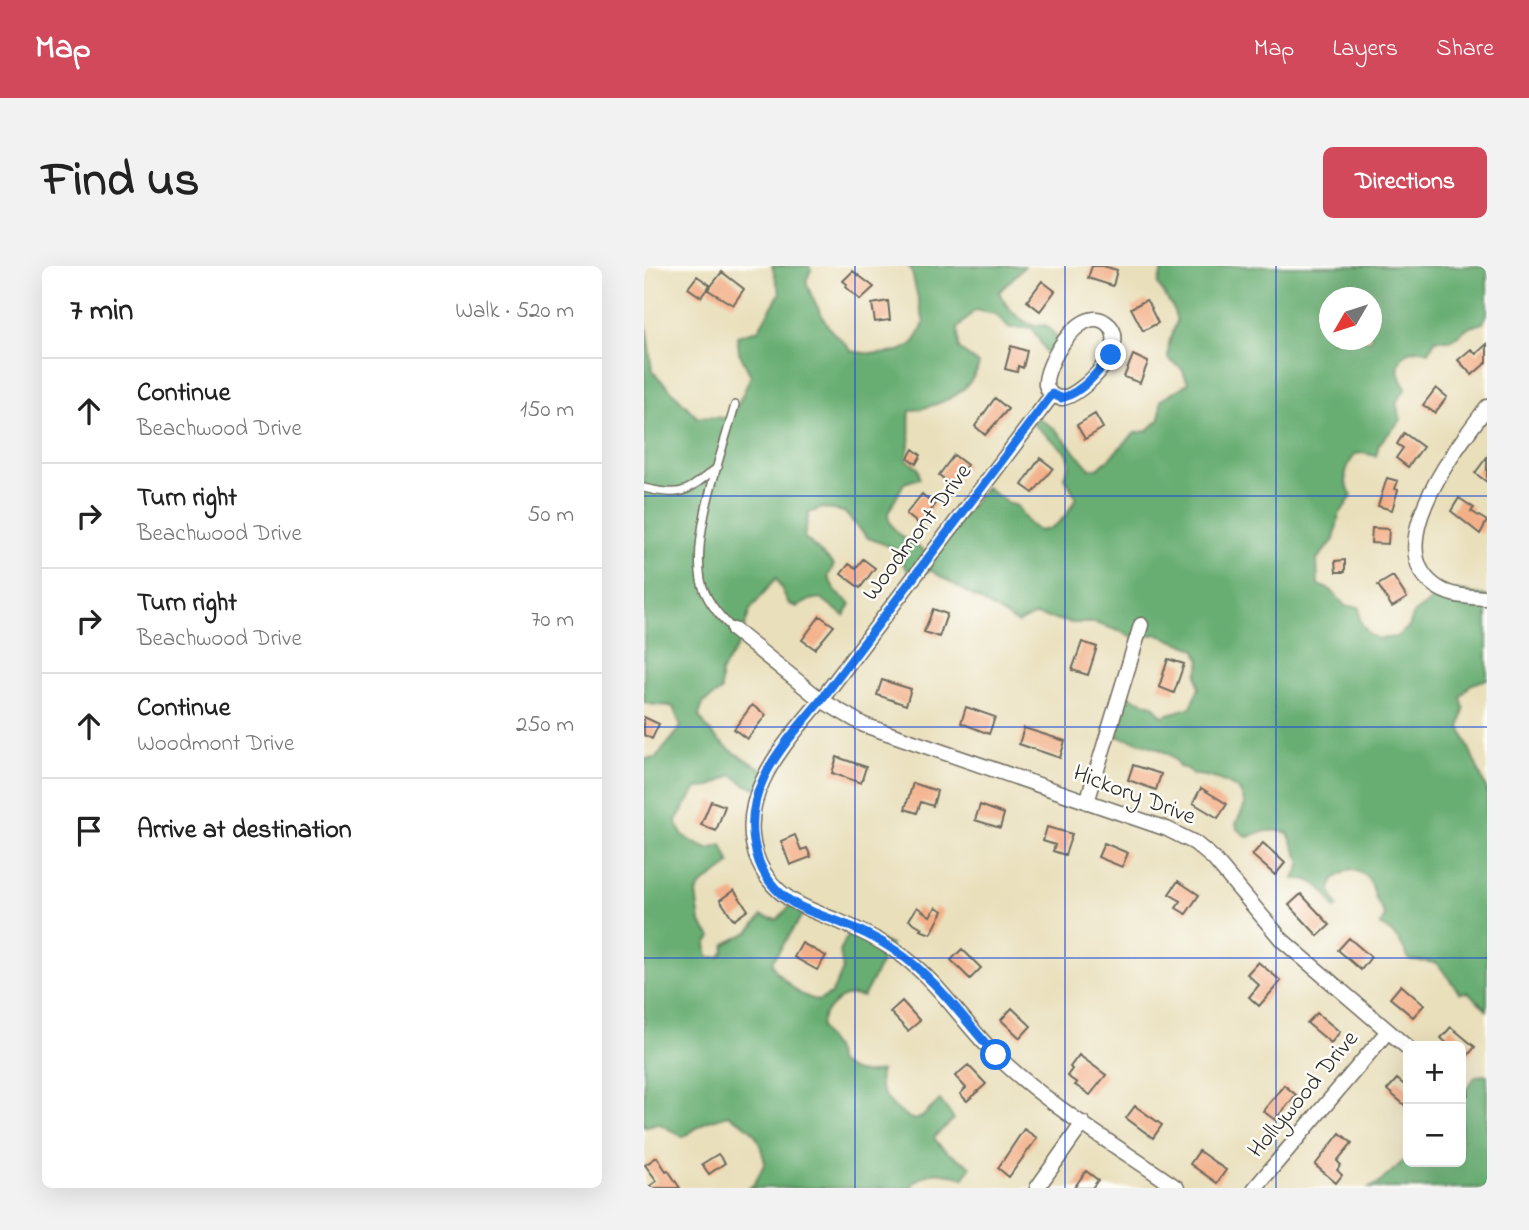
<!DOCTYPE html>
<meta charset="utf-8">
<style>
body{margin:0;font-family:"Indie Flower",sans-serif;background:#f2f2f2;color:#222}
.controls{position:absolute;right:21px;bottom:21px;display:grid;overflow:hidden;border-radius:10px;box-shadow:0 7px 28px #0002}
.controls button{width:63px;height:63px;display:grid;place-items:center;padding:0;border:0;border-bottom:2px solid #e0e0e0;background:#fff;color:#222;font:35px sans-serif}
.compass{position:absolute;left:675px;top:21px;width:63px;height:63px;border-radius:50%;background:#fff;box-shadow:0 7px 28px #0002;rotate:231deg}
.stop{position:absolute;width:21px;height:21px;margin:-16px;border:5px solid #1a73e8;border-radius:50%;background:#fff}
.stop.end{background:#1a73e8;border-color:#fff;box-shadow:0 2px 7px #0008}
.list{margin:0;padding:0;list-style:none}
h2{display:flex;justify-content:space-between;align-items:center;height:91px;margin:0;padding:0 28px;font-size:30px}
h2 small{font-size:23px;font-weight:400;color:#767676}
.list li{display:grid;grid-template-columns:46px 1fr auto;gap:21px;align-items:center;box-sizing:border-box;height:105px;padding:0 28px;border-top:2px solid #e0e0e0}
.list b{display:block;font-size:26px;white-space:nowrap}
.list p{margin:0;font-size:23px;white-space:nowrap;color:#767676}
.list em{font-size:23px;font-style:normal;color:#767676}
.icon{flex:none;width:38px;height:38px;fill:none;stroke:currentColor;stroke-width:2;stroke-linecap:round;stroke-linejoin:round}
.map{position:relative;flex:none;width:843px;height:922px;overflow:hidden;border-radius:10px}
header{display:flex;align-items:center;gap:42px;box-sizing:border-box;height:98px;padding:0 35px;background:#d1495b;color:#fff}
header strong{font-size:33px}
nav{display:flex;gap:38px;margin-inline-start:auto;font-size:24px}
.intro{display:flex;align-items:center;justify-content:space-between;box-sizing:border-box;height:168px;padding:0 42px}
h1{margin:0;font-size:49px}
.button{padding:18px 32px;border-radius:10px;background:#d1495b;color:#fff;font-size:24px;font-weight:700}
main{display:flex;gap:42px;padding:0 42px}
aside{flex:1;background:#fff;border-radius:10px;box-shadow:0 7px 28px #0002}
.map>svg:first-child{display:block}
.forest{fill:#68ad72;stroke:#4a6c4e;stroke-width:2;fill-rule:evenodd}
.building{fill:#f3af88}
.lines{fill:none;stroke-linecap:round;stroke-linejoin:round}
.service-casing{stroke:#6e6a5d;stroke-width:10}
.minor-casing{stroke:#6e6a5d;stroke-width:17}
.service{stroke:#fff;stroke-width:7}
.minor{stroke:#fff;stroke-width:14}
.route{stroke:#1a73e8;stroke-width:9}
.grid{fill:none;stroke:#1d4ed8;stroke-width:2;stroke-opacity:0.55}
.labels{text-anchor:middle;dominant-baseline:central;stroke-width:5;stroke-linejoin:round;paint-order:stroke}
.street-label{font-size:24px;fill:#2b2b2b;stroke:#fdfcf7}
</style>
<header>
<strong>Map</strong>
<nav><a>Map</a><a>Layers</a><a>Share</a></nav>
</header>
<div class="intro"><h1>Find us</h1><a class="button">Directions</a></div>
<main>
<aside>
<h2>7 min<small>Walk · 520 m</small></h2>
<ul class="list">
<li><svg class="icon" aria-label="ahead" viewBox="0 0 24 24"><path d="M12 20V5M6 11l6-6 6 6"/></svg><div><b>Continue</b><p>Beachwood Drive</p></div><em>150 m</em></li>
<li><svg class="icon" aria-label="right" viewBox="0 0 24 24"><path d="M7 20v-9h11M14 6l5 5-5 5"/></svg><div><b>Turn right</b><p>Beachwood Drive</p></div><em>50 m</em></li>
<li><svg class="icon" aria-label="right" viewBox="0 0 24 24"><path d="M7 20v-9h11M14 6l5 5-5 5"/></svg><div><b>Turn right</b><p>Beachwood Drive</p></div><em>70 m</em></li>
<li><svg class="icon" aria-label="ahead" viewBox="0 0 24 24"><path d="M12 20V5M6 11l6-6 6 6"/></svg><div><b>Continue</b><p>Woodmont Drive</p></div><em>250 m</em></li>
<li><svg class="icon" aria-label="arrive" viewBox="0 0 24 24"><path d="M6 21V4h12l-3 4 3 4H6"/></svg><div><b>Arrive at destination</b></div></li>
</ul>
</aside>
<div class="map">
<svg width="843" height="922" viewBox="0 0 843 922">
<rect width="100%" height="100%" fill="#fdfcf7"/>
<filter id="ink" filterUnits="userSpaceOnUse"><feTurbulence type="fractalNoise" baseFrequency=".0143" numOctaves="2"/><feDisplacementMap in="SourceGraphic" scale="14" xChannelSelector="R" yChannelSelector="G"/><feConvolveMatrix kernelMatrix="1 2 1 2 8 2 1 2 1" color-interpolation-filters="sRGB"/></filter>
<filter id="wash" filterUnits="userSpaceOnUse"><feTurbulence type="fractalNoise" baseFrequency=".00686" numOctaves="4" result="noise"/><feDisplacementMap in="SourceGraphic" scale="28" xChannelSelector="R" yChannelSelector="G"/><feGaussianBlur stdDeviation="1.57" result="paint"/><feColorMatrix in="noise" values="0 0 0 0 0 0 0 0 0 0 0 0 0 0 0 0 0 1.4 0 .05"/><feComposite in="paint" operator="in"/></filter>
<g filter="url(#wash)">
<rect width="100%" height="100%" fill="#e9dfbb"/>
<path class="forest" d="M128 0H165L167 4 162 15C167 32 176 45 184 60 189 69 201 75 207 85 224 88 254 91 269 77 274 73 277 62 280 57L267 3 264 0H381L355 26C363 43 382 64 402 59L421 80 414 92 402 86 388 62H366L351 48 331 44 314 62 315 83 335 98C327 128 294 140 266 145 264 162 268 178 262 193L274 202 276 212 260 217 244 247C243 267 274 280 288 290L342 221 362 236 373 240 384 257 395 265C414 263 425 248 432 231L420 210 426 199 424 188 388 157 393 151 412 164 446 203 455 202 491 167 503 165 516 153 517 134 544 117 538 103 524 93 525 77 533 55 529 42 514 19 519 0H843V48L839 57 823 62 808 74H791L785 86C759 77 745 101 762 122L752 137 757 154 735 178 732 190 719 187 711 188C700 204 698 214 708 230L695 249 690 274 673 293 674 319 687 324 701 340 715 341 716 355 725 368 734 373 752 371 765 361 770 347 804 323 843 330V413L826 419 817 431 820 443 816 461 843 524V744L824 726 816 727 793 697 765 694C759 679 753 668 736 659L741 651C739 643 733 638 731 630 726 613 725 608 706 603L690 613 686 624 694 641 691 643C682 626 672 611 650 613L657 597 644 567C631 562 617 565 604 571L593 563 592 557 601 539C600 538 598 528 597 527 589 516 560 508 548 509L544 503 535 501C530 481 483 474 464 468L479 429 509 439 518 450 547 441 555 422 553 409 557 395 551 383 512 368 490 373 478 366 451 357H428L391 349 374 357 286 304 269 313 248 281 224 272 200 246 178 242 165 247 160 271 190 299 184 311 192 326 207 338 200 350 177 332 166 334 153 341 145 338 132 312 106 344 95 378 77 406V425L59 437 55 450C73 479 94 490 124 506L117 523 102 519 88 509 66 521 53 522 32 554C35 572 48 576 64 583L78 579 86 598 56 620 52 627 56 656 67 671 62 678 64 691H75L79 687 81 678 105 666 118 650 133 654 152 633 164 640 128 696C131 707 134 706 141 714 155 728 153 727 174 735L187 728 199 704 196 685 208 661 247 679 219 731C215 730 211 729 207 729 196 729 176 748 177 760 178 772 193 776 193 795 206 807 220 810 237 805 229 825 253 847 270 854L278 851 296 834 310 853 290 871C296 885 314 892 327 900L320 912C294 905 290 902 268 918L269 922H105L110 918 121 897C113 866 112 864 84 849L62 856 39 871 14 857 0 861V493L12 492C20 480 31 472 37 460L29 441C19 438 10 441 0 436V56L2 58 8 105 53 151 88 152 107 110 95 86 93 70 114 64 136 27ZM685 32H727V74H685Z
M843 809V922H723L734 918 764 891V896H817V829L832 810Z"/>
<g id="blocks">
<path class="building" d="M448 0H459L473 4 469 20 444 12Z
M209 5 230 21 216 34 202 21 203 18 199 15Z
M78 6 100 23 89 39 64 24Z
M53 10 66 19 57 31 44 22Z
M398 15 411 25 396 45 383 35Z
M502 34 508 42 507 43 514 57 499 65 487 42Z
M244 35 246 54 231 56 228 38Z
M843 78V96L828 109 814 94 827 83 832 88Z
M367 80 383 85 379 102 374 100 373 106 361 103Z
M489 89 504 96 496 117 480 111Z
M792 122 803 131 791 147 779 139Z
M351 132 364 143 341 169 331 160Z
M451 148 459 162 441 173 433 159Z
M760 167 779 181 764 201 752 192 759 182 753 178Z
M269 183 277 189 272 198 264 192Z
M310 189 323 199 308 219 295 209Z
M843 191V216L831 207Z
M396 192 409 202 389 227 378 219Z
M743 212 754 215 751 223 754 224 748 244 734 240Z
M278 228 291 239 276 259 262 248Z
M815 232 830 242 827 245 843 255 836 268 807 245Z
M728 262 745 263 744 278 727 277Z
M219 293 231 302 216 322 197 308 205 298 212 302Z
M701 294V306H692L691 295Z
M749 310 763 332 748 341 734 319Z
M289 343 303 348 295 371 280 366Z
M176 350 190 360 171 383 158 374Z
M438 376 453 381 444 409 428 404Z
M524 393 540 398 530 427 515 421Z
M238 414 267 423 262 439 233 429Z
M108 439 122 449 103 473 90 463Z
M322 441 351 451 345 468 317 457Z
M0 451 15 458 8 473 0 469Z
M380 462 421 475 416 492 375 478Z
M193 491 222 501 217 517 188 507Z
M489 499 517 508 512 524 484 514Z
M269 517 293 525 289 540 277 536 273 547 261 543Z
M557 522 583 538 574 552 549 537Z
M67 535 81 540 72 565 57 559Z
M336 539 360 548 356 562 331 554Z
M403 561 428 568 421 589 409 585 411 579 399 575Z
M151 569 157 584 163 582 167 591 146 599 137 575Z
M460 577 484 587 478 601 454 591Z
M619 577 641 597 631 609 608 589Z
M534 615 555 629 542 648 532 642 537 635 525 628Z
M90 624 104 644 90 654 76 634Z
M657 628 686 659 674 670 645 639Z
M273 641 286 650 292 641 299 645 287 668 276 664 278 662 265 654Z
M705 672 727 691 717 704 694 684Z
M158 677 182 690 173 704 150 691Z
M318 683 337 702 326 713 307 694Z
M614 696 637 715 615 740 605 731 615 719 603 708Z
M757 719 780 739 769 751 746 732Z
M258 735 276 755 264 765 246 746Z
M368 742 387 760 376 772 357 754Z
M673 747 696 766 687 777 663 757Z
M807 761 831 781 817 798V780H806L797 772Z
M435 789 462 809 446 829 431 819 433 817 423 810 428 803 426 801Z
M324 799 342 818 323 835 316 828 322 822 311 810Z
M753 813 764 822V842L743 824Z
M640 819 652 829 631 854 619 845Z
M491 840 518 859 509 872 482 852Z
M380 863 393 872 365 911 354 902Z
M696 867 708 877 693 895 697 899 693 904 698 909 692 917 671 899Z
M555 885 582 904 573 917 546 898Z
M74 888 81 897 65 908 58 898Z
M13 891 22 905 24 904 36 922H3L13 915 1 899Z
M442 905 454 914 448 922H430Z"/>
</g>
</g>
<g filter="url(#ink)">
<use href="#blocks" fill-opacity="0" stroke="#6e6a5d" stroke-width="2"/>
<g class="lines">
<defs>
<path id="service" d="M0 222C41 232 42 225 74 201
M90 364C76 351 61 334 57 314 48 266 78 187 91 139"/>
<path id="minor" d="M408 129C405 125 403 124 402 119 400 100 435 39 461 56 492 76 438 130 418 132 413 132 412 131 408 129L177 434C139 480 88 533 115 597 131 633 161 642 194 655 213 663 232 672 250 684 293 712 317 755 353 790 406 841 473 880 533 922
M843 141C814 180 730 285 796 323 810 331 827 331 843 332
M90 364 177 434 220 459 523 563 551 577 569 592 638 674 764 782
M443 536 497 359
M817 825V826
M393 922 439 857
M611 922 744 765"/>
</defs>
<use href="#service" class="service-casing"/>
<use href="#minor" class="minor-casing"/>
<use href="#service" class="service"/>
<use href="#minor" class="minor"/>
</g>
</g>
<g class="lines" filter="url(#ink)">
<path class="route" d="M352 789C319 753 293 713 252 685 233 672 212 662 190 654 177 649 163 645 151 638 132 627 118 609 113 589 94 524 139 480 177 434L408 128 417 132C438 127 455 105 467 89"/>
</g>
<path class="grid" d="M211 0V922M421 0V922M632 0V922M0 230H843M0 461H843M0 692H843"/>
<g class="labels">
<g class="street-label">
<text transform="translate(274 267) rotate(-53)">Woodmont Drive</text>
<text transform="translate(490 530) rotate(21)">Hickory Drive</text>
<text transform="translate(660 829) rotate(-50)">Hollywood Drive</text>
</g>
</g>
</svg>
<div class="controls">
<button>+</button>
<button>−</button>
</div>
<svg class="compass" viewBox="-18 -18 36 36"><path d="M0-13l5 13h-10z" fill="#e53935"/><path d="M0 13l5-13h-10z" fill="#767676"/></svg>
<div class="stop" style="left:352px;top:789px"></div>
<div class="stop end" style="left:467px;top:89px"></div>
</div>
</main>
